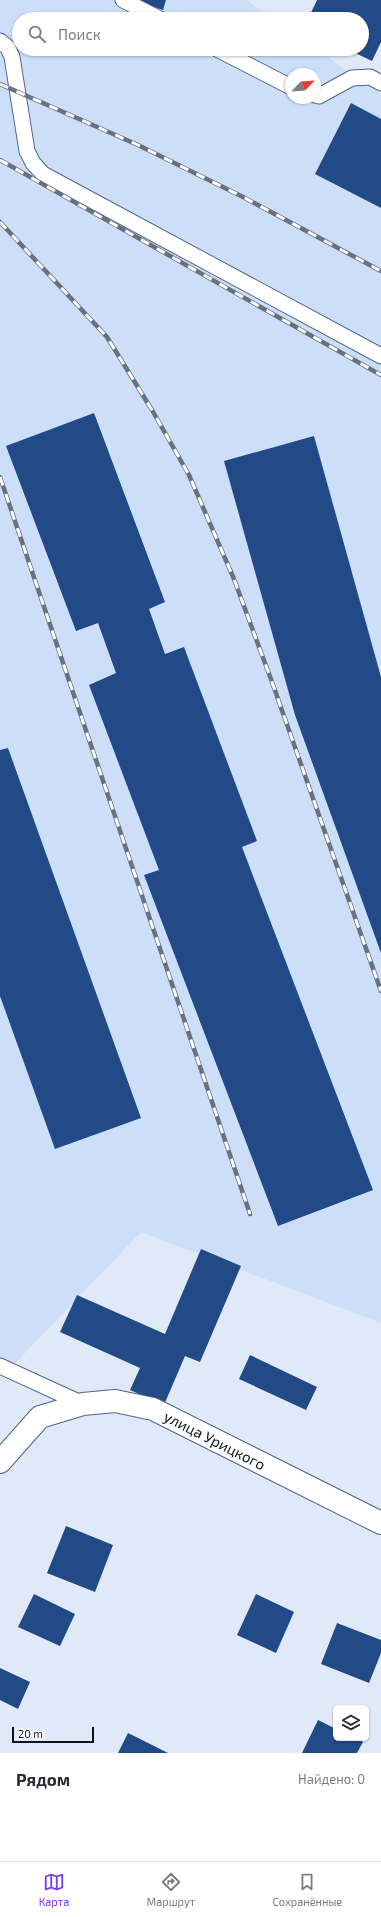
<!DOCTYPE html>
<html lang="ru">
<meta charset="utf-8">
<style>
body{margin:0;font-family:"Exo 2",sans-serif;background:#f2f2f3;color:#2b2b33}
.controls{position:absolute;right:12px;bottom:12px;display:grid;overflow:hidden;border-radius:6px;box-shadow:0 1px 3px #0004}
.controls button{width:36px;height:36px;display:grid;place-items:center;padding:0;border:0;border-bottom:1px solid #e1e1e2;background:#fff;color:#2b2b33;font:20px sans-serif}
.compass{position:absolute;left:285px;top:68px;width:36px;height:36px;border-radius:50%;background:#fff;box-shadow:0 1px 3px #0004;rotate:65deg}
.scale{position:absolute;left:12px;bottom:10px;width:82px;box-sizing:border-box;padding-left:4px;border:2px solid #0a131f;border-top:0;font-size:11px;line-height:14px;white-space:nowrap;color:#0a131f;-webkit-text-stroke:3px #fff;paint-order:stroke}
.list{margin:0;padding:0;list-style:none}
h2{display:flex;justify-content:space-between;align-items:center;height:52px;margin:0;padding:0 16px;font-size:17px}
h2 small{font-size:13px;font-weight:400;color:#7c7c81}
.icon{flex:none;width:22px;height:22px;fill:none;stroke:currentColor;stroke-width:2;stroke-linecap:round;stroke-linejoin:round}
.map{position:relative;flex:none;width:381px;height:1753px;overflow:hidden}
.search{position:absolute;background:#fff;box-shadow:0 1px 3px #0004;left:12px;right:12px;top:12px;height:44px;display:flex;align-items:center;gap:10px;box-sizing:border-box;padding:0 14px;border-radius:22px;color:#7c7c81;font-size:15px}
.sheet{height:108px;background:#fff}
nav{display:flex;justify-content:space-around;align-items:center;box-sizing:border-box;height:56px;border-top:1px solid #e1e1e2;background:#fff;font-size:11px;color:#7c7c81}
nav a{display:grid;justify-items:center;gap:2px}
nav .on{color:#7c3aed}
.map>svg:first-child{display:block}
.built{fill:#cddef9;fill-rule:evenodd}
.building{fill:#214a86}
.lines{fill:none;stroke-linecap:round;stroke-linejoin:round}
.lane-casing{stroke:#506585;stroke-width:17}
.street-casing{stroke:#506585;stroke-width:24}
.lane{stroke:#fff;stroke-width:15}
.street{stroke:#fff;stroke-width:22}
.rail-casing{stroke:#68717e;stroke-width:4.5}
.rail{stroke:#fff;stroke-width:3;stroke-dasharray:9;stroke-linecap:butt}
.labels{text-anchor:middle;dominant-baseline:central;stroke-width:4;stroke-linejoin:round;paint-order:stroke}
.street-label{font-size:15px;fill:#0a131f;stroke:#fff}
</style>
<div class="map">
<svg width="381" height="1753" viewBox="0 0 381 1753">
<rect width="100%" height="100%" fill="#dfe9f8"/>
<path class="built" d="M0 0H246L273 19H19V49H316L381 94V1323L141 1232 3 1376 0 1375ZM291 74H315V98H291Z"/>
<path class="building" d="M134 0H166L163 10Z
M317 0H381V42L372 61 347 49H362V19H308Z
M351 103 381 119V208L315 174Z
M94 413 165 602 149 609 165 654 184 647 257 841 242 847 373 1190 278 1226 144 875 159 870 89 685 116 673 98 623 76 631 6 446Z
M314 436 381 677V953L295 715 224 461Z
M8 748 141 1118 55 1149 0 996V750Z
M201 1249 241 1266 200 1362 185 1356 164 1405 130 1390 140 1368 60 1332 77 1295 165 1334Z
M250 1355 317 1387 306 1410 239 1379Z
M66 1526 113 1545 95 1592 47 1573Z
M34 1594 75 1614 60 1646 18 1627Z
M256 1594 294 1612 276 1653 237 1635Z
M337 1623 381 1640V1653L369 1683 321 1664Z
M0 1668 30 1682 18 1709 0 1700Z
M318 1720 336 1729V1738H355L363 1742 357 1753H302Z
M128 1733 168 1753H118Z"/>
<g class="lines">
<defs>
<path id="lane" d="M123 0 160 19
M0 41 8 48 12 57 27 151 33 163 43 174 381 356
M217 49 291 87
M315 95 319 96 352 78 370 77 381 83
M0 1366 83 1404"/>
<path id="street" d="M0 1462 40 1417 83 1404 115 1401 153 1409 381 1523"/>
</defs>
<use href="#lane" class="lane-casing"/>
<use href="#street" class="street-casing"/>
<use href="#lane" class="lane"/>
<use href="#street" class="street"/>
<defs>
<path id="rail" d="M0 84 138 145 243 197 381 271
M0 160 381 375
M0 222 107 337 152 410 189 475 234 579 272 682 381 991
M0 477 250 1214"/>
</defs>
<use href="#rail" class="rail-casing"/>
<use href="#rail" class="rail"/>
</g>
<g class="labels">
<g class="street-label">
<text transform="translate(215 1440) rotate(27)">улица Урицкого</text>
</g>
</g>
</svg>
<div class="controls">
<button><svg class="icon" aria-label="layers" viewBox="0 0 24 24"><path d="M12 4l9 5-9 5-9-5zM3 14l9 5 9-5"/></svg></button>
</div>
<svg class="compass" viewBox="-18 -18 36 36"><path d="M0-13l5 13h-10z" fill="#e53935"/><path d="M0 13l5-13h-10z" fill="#7c7c81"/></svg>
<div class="scale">20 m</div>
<div class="search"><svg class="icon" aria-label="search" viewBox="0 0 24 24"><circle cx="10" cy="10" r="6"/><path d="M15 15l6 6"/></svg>Поиск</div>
</div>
<section class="sheet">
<h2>Рядом<small>Найдено: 0</small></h2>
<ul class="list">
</ul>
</section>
<nav>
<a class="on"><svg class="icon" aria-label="map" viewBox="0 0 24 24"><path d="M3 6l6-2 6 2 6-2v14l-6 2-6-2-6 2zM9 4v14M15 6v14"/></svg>Карта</a>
<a><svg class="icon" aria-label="directions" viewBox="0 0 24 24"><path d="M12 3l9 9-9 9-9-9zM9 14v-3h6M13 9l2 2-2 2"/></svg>Маршрут</a>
<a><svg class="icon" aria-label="saved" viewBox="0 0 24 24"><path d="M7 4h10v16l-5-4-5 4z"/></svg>Сохранённые</a>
</nav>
